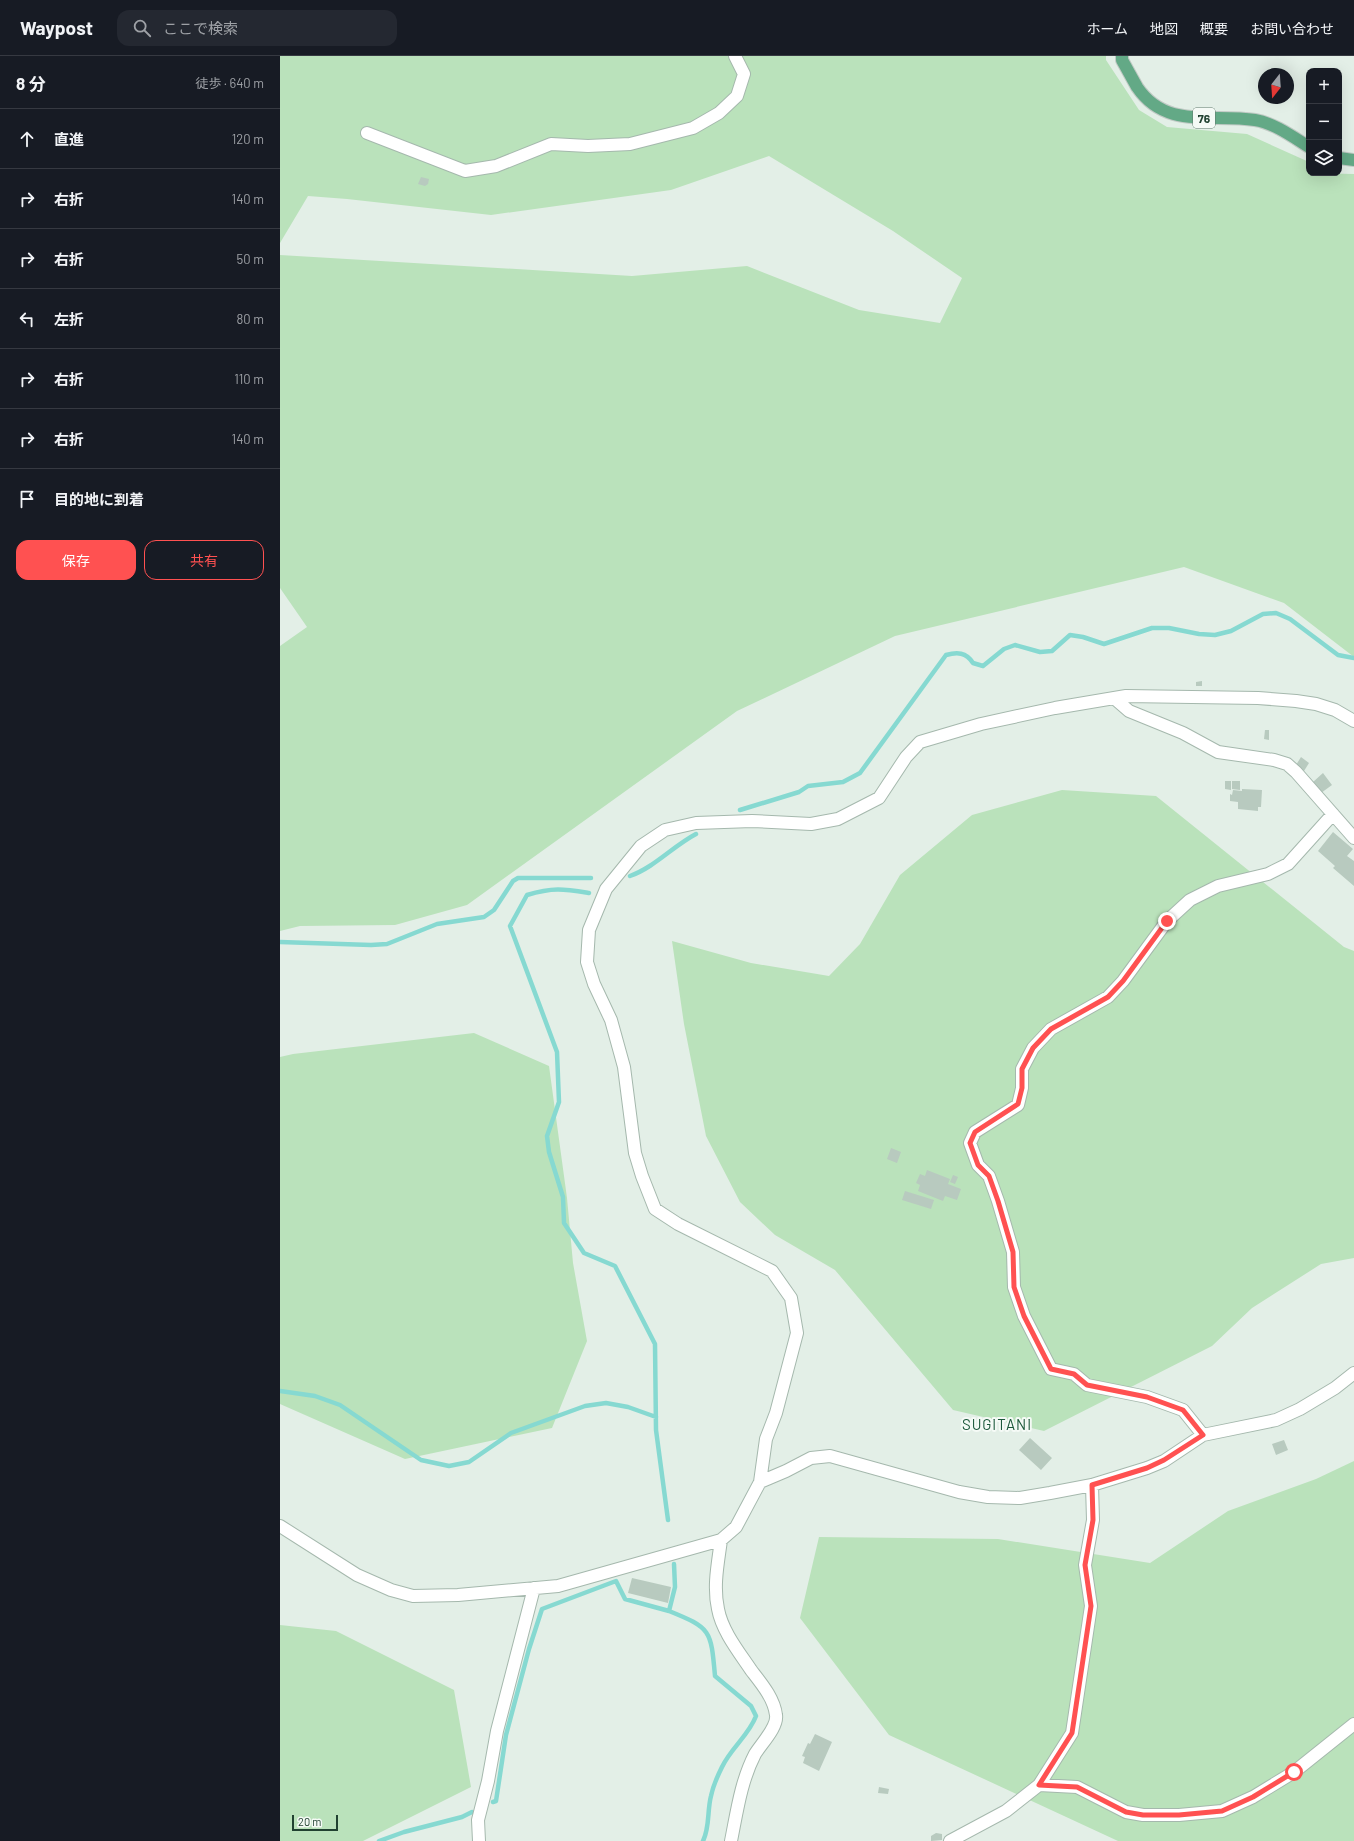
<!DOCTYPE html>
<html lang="ja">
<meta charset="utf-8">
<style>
body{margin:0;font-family:Barlow,"Noto Sans JP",sans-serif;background:#242831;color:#f1f3f6}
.controls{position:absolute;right:12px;top:12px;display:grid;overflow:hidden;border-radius:8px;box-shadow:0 4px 16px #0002}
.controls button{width:36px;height:36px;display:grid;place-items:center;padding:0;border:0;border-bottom:1px solid #363941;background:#171b24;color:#f1f3f6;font:20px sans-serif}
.compass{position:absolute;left:978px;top:12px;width:36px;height:36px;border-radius:50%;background:#171b24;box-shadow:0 4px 16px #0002;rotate:197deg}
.scale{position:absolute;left:12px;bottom:10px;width:46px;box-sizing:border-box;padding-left:4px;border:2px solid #214231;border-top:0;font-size:11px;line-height:14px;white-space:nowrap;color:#214231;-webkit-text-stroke:3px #f5faf6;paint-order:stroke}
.stop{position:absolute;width:12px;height:12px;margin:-9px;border:3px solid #ff5151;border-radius:50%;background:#fff}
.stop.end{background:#ff5151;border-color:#fff;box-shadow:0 1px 4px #0008}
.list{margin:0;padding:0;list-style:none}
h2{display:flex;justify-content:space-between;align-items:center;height:52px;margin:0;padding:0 16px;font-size:17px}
h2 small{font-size:13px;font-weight:400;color:#9ea1a6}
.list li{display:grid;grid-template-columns:26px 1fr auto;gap:12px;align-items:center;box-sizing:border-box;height:60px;padding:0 16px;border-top:1px solid #363941}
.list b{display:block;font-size:15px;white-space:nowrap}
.list em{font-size:13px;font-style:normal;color:#9ea1a6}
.actions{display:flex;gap:8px;padding:12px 16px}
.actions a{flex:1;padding:9px 0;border:1px solid #ff5151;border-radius:12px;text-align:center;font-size:14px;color:#ff5151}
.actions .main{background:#ff5151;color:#fff}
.icon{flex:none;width:22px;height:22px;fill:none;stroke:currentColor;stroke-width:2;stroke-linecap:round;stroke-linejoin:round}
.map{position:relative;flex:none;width:1074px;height:1785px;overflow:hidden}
header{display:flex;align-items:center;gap:24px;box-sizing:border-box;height:56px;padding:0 20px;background:#171b24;border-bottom:1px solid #363941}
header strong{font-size:19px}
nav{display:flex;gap:22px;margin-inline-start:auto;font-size:14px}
.search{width:280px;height:36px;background:#242831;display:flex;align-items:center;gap:10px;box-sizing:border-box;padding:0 14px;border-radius:12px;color:#9ea1a6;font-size:15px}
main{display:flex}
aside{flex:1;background:#171b24}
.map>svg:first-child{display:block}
.green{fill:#bae2bb}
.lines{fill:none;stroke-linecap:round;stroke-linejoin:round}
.stream{stroke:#86d9d1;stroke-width:4.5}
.building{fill:#b8cabf}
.minor-casing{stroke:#a5b8ad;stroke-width:14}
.major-casing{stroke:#c1cac5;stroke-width:14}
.minor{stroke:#fff;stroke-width:12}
.major{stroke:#63a986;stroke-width:12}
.route{stroke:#ff5151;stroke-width:5}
.labels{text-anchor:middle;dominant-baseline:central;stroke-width:4;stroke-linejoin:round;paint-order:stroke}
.shield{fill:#f5faf6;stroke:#61796c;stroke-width:1}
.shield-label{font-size:12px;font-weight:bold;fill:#214231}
.quarter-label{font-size:15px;letter-spacing:1px;fill:#1a5739;stroke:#f5faf6}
</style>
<header>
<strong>Waypost</strong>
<div class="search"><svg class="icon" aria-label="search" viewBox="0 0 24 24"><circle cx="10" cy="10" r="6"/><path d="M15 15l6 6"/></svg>ここで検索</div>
<nav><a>ホーム</a><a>地図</a><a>概要</a><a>お問い合わせ</a></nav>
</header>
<main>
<aside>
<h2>8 分<small>徒歩 · 640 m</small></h2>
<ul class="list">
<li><svg class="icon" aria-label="ahead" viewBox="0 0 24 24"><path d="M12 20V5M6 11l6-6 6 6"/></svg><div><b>直進</b></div><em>120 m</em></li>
<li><svg class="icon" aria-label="right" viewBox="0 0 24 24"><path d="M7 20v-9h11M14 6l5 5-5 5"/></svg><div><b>右折</b></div><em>140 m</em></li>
<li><svg class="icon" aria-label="right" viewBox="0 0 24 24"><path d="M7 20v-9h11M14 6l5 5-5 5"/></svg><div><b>右折</b></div><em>50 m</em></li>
<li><svg class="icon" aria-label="left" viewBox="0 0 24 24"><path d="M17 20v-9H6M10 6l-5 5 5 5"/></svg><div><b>左折</b></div><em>80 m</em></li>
<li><svg class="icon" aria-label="right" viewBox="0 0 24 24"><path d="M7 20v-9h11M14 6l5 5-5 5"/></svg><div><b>右折</b></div><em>110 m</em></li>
<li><svg class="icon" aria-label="right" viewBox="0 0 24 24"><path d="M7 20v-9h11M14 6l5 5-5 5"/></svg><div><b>右折</b></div><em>140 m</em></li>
<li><svg class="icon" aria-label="arrive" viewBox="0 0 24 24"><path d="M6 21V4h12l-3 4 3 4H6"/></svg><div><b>目的地に到着</b></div></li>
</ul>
<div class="actions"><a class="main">保存</a><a>共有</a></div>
</aside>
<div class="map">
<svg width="1074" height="1785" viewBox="0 0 1074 1785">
<rect width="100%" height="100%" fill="#e3efe7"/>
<path class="green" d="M0 0H826V4L859 54 887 71 967 78 1029 106V117L1074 118V601L1004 547 904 511 615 580 457 655 187 849 115 869 20 870 0 875V590L27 571 0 532V199L352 220 467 210 579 254 660 267 682 222 613 175 489 100 391 134 211 159 67 143 28 140 0 187Z
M782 734 876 740 1064 891 1074 895V1202L1041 1208 972 1252 932 1290 764 1375 673 1354 555 1214 495 1179 460 1146 426 1080 404 968 392 885 471 907 549 920 580 888 620 819 692 759Z
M194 977 269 1010 287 1142 293 1207 307 1285 272 1372 125 1403 0 1348V1001L13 998Z
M1074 1405V1785H838L609 1679 520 1562 539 1481 718 1483 870 1507 948 1455 1036 1423Z
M0 1569 56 1575 174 1634 191 1731 83 1785H0Z"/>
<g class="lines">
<path class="stream" d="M460 754 519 736 528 730 563 726 580 717 666 599C677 596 686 596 693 607L703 610 724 593 735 589 760 596 772 595 790 579 803 581 824 588 872 572H889L919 578 935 579 951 575 983 558 996 557 1010 563 1058 599 1074 602
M350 820C375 811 393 790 416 778
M309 837C284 833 273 831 247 839L230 870 277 996 279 1046 267 1080 269 1096 283 1141 284 1167 304 1197 335 1210 375 1288 376 1374 388 1464
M0 886 91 889 107 888 157 868 204 861 214 854 233 825 238 822H311
M0 1335 35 1340 60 1349 141 1404 169 1410 189 1406 231 1377 305 1350 326 1347 348 1351 376 1361
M394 1508 395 1531 389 1555C431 1572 431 1574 435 1620L471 1650 476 1660C469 1679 451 1692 442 1711 438 1719 433 1730 431 1740 427 1755 430 1771 423 1785
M213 1746 216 1745 226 1679 249 1593 262 1553 336 1525 345 1543 389 1555
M99 1785 124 1776 182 1761 192 1756"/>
</g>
<path class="building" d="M141 121 149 123 148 128 145 130 138 128Z
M922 625V630H916V626Z
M985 674H989V684L984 683Z
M1021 701 1029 707 1024 715 1016 709Z
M1043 717 1052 729 1041 737 1033 726Z
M945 725H951V734L945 733Z
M952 725H960V734L952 733Z
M962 733 982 734 981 751H978V755L958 753V746L950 745V738L952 739 953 734 962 735Z
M1053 776 1073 793 1067 800 1074 805V830L1053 812 1055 810 1038 795Z
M611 1092 621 1096 617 1107 607 1103Z
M647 1114 670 1123 668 1128 681 1133 677 1144 665 1140 663 1145 638 1135 640 1129 636 1127 640 1118 645 1120Z
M673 1119 678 1121 675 1128 670 1126Z
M625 1135 654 1144 651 1153 622 1144Z
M750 1382 772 1402 761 1414 739 1394Z
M1004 1384 1008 1394 996 1399 992 1388Z
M352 1522 391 1531 388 1547 348 1537Z
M535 1678 552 1686 539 1715 523 1707 525 1701 522 1700 528 1687 530 1688Z
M599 1731 609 1733 608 1738 598 1737Z
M656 1777 662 1778V1784L651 1785V1780Z"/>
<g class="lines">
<defs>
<path id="minor" d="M87 77 185 115 216 110 271 88 308 90 350 88 413 72 439 57 457 40 464 18 455 0
M834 642 849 655 903 677 938 696 994 704 1007 708 1016 716 1074 782
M923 1379 903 1354 867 1341 807 1329 794 1318 771 1313 744 1260 734 1231 733 1196 718 1145 709 1120 698 1109 690 1087 695 1076 738 1049 742 1032V1013L753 992 771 973 828 941 843 925 887 865 910 844 938 830 988 818 1008 808 1053 758
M480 1426 506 1415 531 1402 550 1400 679 1436 708 1441 740 1442 770 1437 812 1429 867 1412 884 1405 923 1379 996 1364 1020 1353 1055 1332 1074 1317
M0 1470 77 1519 111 1534 133 1540 178 1539 278 1530 441 1484 456 1471 480 1426 486 1383 496 1357 517 1277 511 1242 492 1215 398 1168 375 1153 362 1120 355 1097 344 1011 331 964 314 928 307 906 309 874 326 833 361 790 385 774 416 767 472 765 531 768 558 763 599 742 626 701 640 686 701 668 775 652 846 640 978 642 1016 645 1036 648 1055 654 1074 665
M441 1484C438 1507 433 1530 438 1553 442 1575 459 1596 471 1614 481 1627 494 1642 496 1659 498 1671 481 1688 475 1698 461 1725 457 1755 451 1785
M759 1729 797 1731 846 1756 863 1759H899L942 1755 973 1741 1014 1716 1074 1668
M199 1785 198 1764 208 1725 217 1675 254 1532
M670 1785 726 1755 759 1729 792 1677 811 1550 805 1509 813 1464 812 1429"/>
<path id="major" d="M842 0V4C847 13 852 22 857 31 886 74 932 57 975 64 994 67 1013 81 1029 91
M1059 102 1074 104"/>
</defs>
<use href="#minor" class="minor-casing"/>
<use href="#major" class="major-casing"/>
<use href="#minor" class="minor"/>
<use href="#major" class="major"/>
</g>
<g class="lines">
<path class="route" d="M887 865 843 925 828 941 771 973 753 992 742 1013V1032L738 1048 695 1076 690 1087 698 1109 709 1120 718 1145 733 1196 734 1231 744 1260 771 1313 794 1318 807 1329 867 1341 903 1354 923 1379 884 1404 867 1412 812 1429 813 1464 805 1509 811 1550 792 1677 759 1729 797 1731 846 1756 863 1759H899L942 1755 973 1741 1014 1716"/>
</g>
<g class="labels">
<rect class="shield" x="913" y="52" width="22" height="20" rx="3"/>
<g class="shield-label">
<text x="924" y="62">76</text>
</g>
<g class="quarter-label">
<text x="717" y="1368">SUGITANI</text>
</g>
</g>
</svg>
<div class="controls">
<button>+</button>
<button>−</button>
<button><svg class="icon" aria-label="layers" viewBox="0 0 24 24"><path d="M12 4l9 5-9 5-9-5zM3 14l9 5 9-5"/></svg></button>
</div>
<svg class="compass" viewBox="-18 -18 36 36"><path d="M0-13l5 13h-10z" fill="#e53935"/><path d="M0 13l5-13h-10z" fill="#9ea1a6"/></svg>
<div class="scale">20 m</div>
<div class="stop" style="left:1014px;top:1716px"></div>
<div class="stop end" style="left:887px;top:865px"></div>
</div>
</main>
